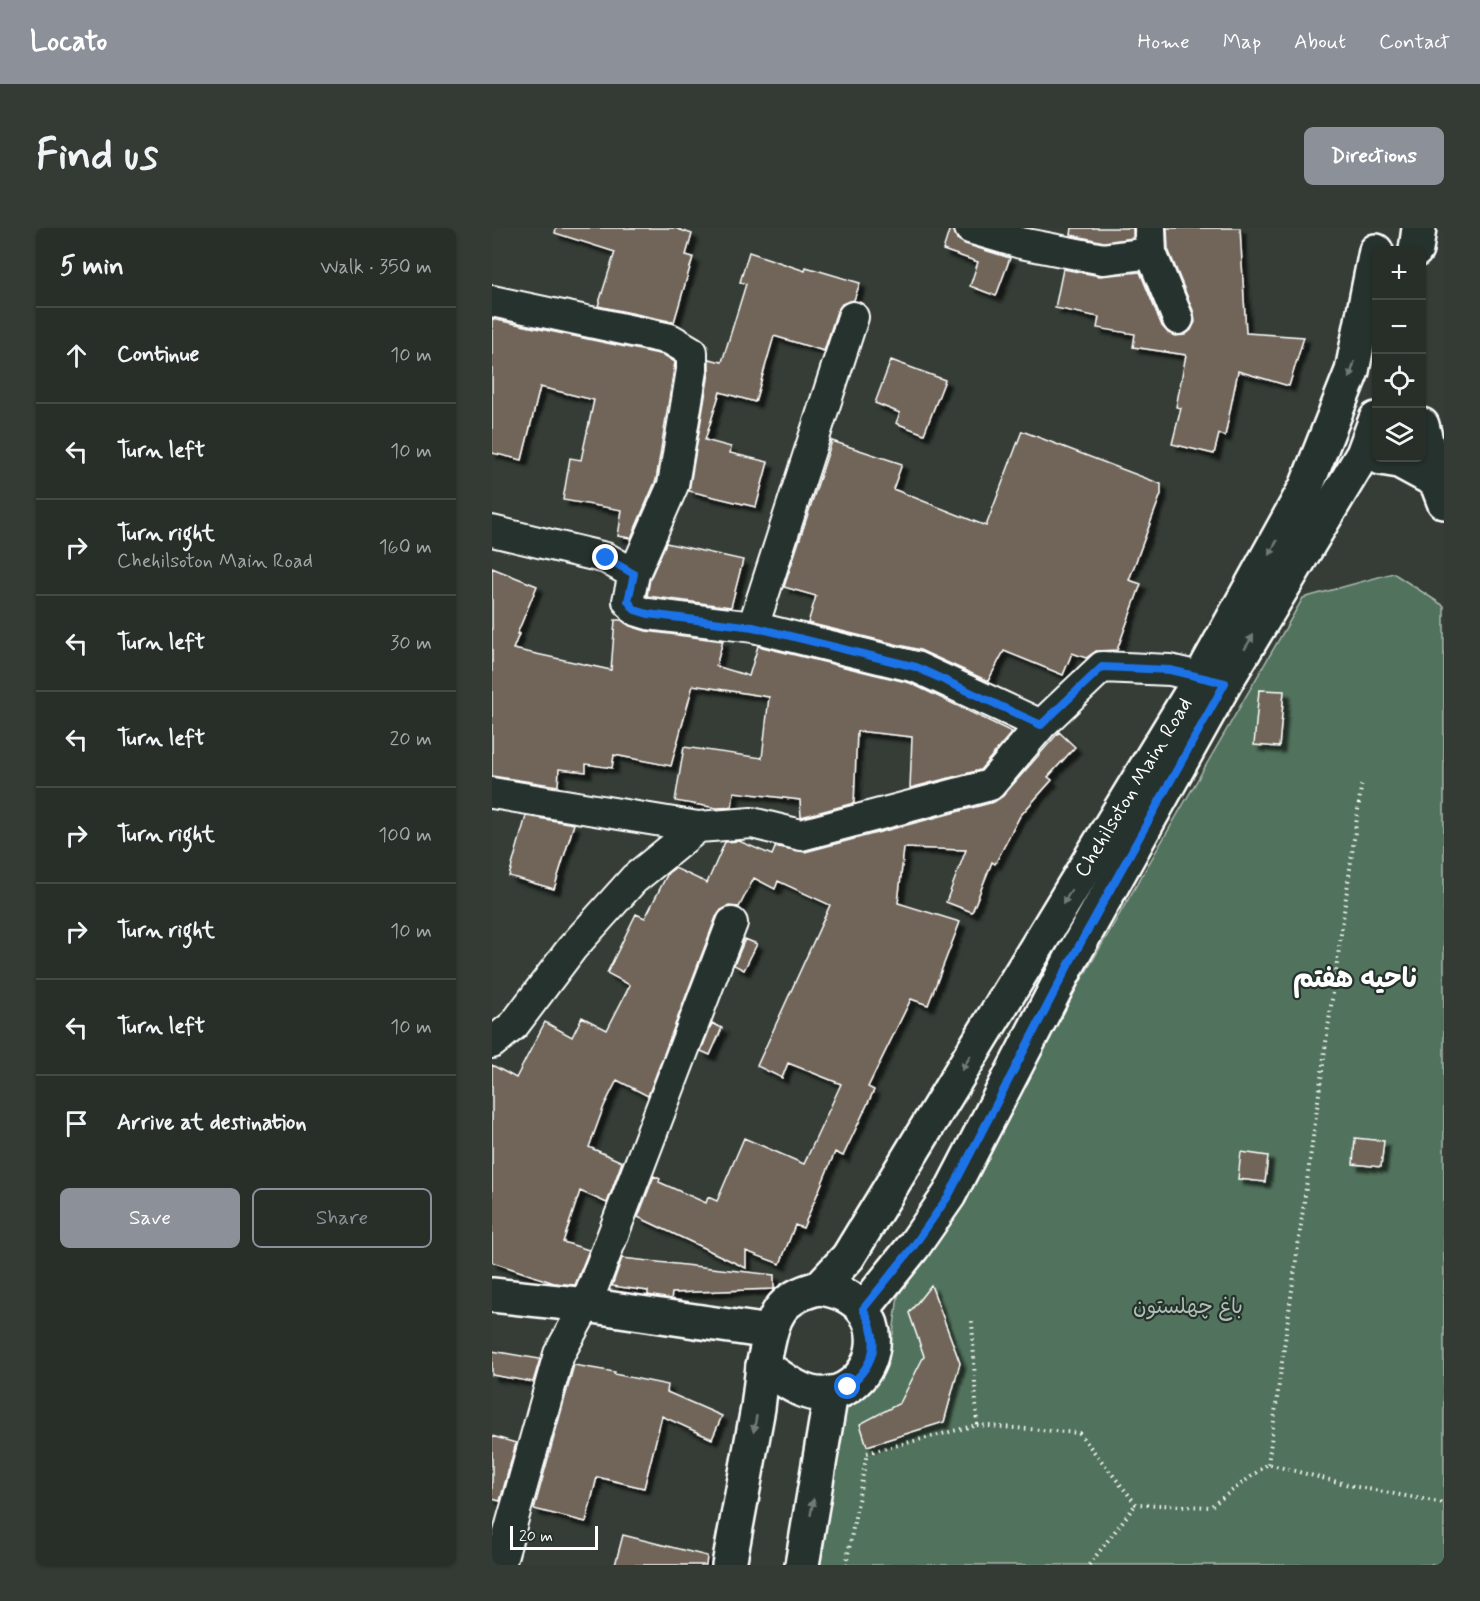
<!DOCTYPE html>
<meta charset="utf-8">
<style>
body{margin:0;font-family:Mynerve,"Playpen Sans Arabic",sans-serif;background:#343a34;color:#f1f3f6}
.controls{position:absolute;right:18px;top:18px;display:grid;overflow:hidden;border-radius:9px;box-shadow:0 2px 4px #0004}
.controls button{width:54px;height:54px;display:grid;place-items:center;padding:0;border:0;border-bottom:2px solid #444a45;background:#282e28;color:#f1f3f6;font:30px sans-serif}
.scale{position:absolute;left:18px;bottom:15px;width:88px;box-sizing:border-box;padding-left:6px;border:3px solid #fff;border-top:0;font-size:16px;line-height:21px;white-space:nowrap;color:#fff;-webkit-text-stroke:4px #26332d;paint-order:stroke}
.stop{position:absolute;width:18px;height:18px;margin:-14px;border:4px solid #1a73e8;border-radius:50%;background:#fff}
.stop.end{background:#1a73e8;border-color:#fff;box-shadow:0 2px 6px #0008}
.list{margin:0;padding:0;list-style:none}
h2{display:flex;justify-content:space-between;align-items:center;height:78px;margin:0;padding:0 24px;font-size:26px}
h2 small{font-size:20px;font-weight:400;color:#a5a8a8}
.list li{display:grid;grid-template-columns:39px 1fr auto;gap:18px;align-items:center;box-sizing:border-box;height:96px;padding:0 24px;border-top:2px solid #444a45}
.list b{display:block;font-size:22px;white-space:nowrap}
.list p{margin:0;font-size:20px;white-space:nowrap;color:#a5a8a8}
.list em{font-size:20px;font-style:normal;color:#a5a8a8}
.actions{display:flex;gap:12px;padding:18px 24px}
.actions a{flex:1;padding:14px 0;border:2px solid #8c9099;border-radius:9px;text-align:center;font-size:21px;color:#8c9099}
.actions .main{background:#8c9099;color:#fff}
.icon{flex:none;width:33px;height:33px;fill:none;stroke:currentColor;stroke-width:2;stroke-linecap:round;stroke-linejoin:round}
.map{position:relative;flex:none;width:952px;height:1337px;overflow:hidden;border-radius:9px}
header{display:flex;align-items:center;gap:36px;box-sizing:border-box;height:84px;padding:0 30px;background:#8c9099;color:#fff}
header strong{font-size:28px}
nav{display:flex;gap:33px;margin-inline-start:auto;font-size:21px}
.intro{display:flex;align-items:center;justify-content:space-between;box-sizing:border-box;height:144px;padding:0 36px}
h1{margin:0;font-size:42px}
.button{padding:15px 27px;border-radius:9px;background:#8c9099;color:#fff;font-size:21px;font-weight:700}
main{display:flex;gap:36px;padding:0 36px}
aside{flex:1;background:#282e28;border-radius:9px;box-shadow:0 2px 4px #0004}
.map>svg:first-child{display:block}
.green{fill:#51725c;stroke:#a8b8ae;stroke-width:1.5}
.building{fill:#6f6559;stroke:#fff;stroke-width:1.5;filter:url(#shadow)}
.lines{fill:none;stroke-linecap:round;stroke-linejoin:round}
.street-casing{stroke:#fff;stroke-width:34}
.secondary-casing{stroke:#fff;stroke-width:38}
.path{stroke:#fff;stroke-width:4;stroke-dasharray:1.5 4.5;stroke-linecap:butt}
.street{stroke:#26332d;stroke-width:30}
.secondary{stroke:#26332d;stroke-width:33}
.oneway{fill:#727a76}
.route{stroke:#1a73e8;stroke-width:8}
.labels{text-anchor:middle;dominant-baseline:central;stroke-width:4.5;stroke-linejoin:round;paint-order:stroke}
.street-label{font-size:21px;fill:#fff;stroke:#26332d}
.park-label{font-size:21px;fill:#b1c0b6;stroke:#26332d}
.district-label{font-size:27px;font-weight:bold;fill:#fff;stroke:#26332d}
</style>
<header>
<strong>Locato</strong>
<nav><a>Home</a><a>Map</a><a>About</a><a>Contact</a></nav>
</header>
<div class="intro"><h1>Find us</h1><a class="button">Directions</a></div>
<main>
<aside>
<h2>5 min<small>Walk · 350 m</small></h2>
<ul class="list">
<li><svg class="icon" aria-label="ahead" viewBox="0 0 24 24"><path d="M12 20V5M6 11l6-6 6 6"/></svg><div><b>Continue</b></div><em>10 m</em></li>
<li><svg class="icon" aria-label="left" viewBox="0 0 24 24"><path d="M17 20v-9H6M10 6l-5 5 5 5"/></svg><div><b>Turn left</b></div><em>10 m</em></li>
<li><svg class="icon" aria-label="right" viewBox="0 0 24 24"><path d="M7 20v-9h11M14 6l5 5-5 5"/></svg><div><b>Turn right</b><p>Chehilsoton Main Road</p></div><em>160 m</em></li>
<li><svg class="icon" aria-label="left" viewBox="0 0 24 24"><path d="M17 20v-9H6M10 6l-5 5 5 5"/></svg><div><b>Turn left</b></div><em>30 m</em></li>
<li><svg class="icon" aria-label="left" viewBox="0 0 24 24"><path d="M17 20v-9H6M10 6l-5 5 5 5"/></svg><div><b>Turn left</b></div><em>20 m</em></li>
<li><svg class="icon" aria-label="right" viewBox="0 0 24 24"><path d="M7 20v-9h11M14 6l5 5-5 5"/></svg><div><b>Turn right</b></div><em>100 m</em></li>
<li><svg class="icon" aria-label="right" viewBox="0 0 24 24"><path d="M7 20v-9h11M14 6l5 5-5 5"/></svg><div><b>Turn right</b></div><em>10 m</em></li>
<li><svg class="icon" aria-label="left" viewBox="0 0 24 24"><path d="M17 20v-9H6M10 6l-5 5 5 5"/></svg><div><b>Turn left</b></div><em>10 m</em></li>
<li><svg class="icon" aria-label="arrive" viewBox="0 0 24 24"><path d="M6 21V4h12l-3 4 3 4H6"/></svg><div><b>Arrive at destination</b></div></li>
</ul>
<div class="actions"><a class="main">Save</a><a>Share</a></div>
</aside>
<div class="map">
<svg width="952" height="1337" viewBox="0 0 952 1337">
<defs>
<filter id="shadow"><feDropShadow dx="5.5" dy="5.5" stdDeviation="1.5" flood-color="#0009"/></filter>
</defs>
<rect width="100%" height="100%" fill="#353d36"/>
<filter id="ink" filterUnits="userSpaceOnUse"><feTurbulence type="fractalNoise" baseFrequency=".0167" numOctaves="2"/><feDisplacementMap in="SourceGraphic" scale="12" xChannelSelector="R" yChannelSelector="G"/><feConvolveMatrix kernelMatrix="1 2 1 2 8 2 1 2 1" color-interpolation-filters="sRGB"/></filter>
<g filter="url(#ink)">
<path class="green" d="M901 345 952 378V1337H327L354 1181 386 1140 401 1106 406 1068 811 370Z"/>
<path class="building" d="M64 0H183L200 6 194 27 201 29 182 94 106 78 123 24 63 5Z
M458 0H461L465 11 473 16 518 30 504 68 478 58 486 34 451 22Z
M580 0H641V10L612 14 579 7Z
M675 0H748L754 105 812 109 797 158 746 143 733 208 727 206 722 226 680 216 689 180 684 179 694 127 641 119 643 106 605 100 607 89 563 80 571 41 608 48 648 44 670 98 676 105 683 108 693 107 699 102 703 94 702 85 676 21Z
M257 24 313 43 314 39 368 55 362 72 350 76 345 83 332 123 282 108 263 174 228 164 213 212 239 219 238 225 276 234 264 279 197 263 217 145V131L230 134 254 56 248 54Z
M0 91 172 127 183 134 164 252 139 310 126 308 130 282 71 272 78 230 89 232 102 172 48 159 30 232 0 225Z
M399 132 453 152 432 206 404 195 408 185 383 175Z
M530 203 669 256V266L637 352 649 356 625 422 604 423 594 430 580 425 571 447 512 423 496 453 428 422 316 395 324 368 292 359 340 213 410 236 401 261 494 298Z
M174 315 251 332 239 379 155 368 158 351Z
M0 340 45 358 25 406H27L21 421 119 442 123 392H129L138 398 154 403 231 413 224 438 257 448 266 418 418 455 520 504 488 542 418 560 420 509 365 503 362 575 309 589 308 572 242 564 240 579 225 580 183 573 192 519 270 530 277 469 201 457 179 538 122 527 120 540 94 536V544L67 541 66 558 0 548Z
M767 462 792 463 787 519 762 517Z
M567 504 583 519 556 549 560 552 528 588 503 636 500 634 480 684 454 674 474 622 412 620 406 675 468 694 436 777 419 771 376 859 382 862 351 928 343 924 311 1000 303 997 288 1036 254 1023V1040L146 989 162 948 168 951 167 954 214 975 216 969 225 973 252 910 312 936 349 856 296 835 290 850 265 838 338 677 286 653 283 661 262 650 247 679 237 678 229 682 224 689 156 868 125 852 112 878 97 919 130 934 115 975 88 963 71 1014 97 1022 83 1057 62 1055 0 1034V837L24 850 53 794 80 809 90 789 115 802 138 757 115 745 144 686 153 690 176 645 183 640 215 655 233 614 247 613 280 627 283 620 287 619 313 624 502 574 511 568Z
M34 588 82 596 62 661 17 648Z
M253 711 265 716 252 742 242 737Z
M220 795 230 800 218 827 209 823Z
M863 910 892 913 889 939 861 936Z
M749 924 776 928 773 954 746 951Z
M130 1030 282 1047V1061L180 1065 179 1071 156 1067V1063L120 1058Z
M439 1057 468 1135 452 1194 375 1218 368 1196 408 1175 432 1128 417 1085Z
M0 1123 48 1131 41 1154 0 1147Z
M82 1137 123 1144 122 1146 176 1157 175 1164 230 1188 220 1211 170 1188 152 1260 105 1249 94 1294 42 1281Z
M0 1208 24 1215 8 1273 0 1271Z
M131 1307 215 1328 214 1337H123Z"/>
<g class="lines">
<defs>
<path id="street" d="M478 0 529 15 611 31 659 25
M658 0 659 25 686 91
M0 73 178 111 200 124V142L181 257 142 346
M0 303 114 330 142 346 136 373 143 382 156 386 261 399 424 439 549 497
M261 399 361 89
M0 565 206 599 260 595 309 607 498 557 549 497 610 439 678 442 733 455
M0 815 22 797 80 720 142 651 206 599
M8 1337 67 1126 94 1077 240 695"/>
<g id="secondary">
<path d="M924 22 927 0"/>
<path d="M930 197 944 253 952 274"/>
<path d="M889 230 907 233 944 253"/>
<path id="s1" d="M327 1060 356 1029 709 449 814 259 860 143 884 23"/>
<path d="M327 1060C415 1071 384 1179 319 1165 301 1161 287 1147 271 1138 281 1097 279 1071 327 1060Z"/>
<path d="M0 1067 94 1077 278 1104"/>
<path d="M371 1081 421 1019 457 967 578 733 733 455 871 226 884 191"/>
<path d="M237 1337 266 1180 271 1138"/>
<path d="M310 1337 339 1165"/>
</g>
</defs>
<use href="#street" class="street-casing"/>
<use href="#secondary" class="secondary-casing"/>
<path class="path" d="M485 1197 587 1205 644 1276 718 1279 776 1236 865 1259 952 1275
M776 1236 870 553
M354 1337 375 1225 485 1197 480 1091
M597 1337 644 1276"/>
<use href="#street" class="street"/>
<use href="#secondary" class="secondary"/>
</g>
<defs><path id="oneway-solid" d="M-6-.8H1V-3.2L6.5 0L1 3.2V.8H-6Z" transform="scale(1.5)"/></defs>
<g class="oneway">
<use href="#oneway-solid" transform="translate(860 142) rotate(106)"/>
<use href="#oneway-solid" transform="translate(781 320) rotate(119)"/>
<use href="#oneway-solid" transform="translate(757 414) rotate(-59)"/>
<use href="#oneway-solid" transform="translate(575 669) rotate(121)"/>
<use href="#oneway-solid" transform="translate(474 835) rotate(121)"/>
<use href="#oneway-solid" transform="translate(263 1196) rotate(100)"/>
<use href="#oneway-solid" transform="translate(320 1279) rotate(-80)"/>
</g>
</g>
<g class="lines" filter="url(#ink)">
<path class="route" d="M114 330 142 346 136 373 143 382 156 386 261 399 424 439 549 497 610 439 678 442 733 455 578 734 457 967 421 1019 371 1081C389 1113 384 1135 356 1159"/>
</g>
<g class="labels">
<g class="street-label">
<text stroke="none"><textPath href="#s1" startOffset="592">Chehilsoton Main Road</textPath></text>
</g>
<g class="park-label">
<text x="696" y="1079">باغ چهلستون</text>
</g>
<g class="district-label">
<text x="863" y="751">ناحیه هفتم</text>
</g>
</g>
</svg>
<div class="controls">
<button>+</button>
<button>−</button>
<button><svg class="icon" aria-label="locate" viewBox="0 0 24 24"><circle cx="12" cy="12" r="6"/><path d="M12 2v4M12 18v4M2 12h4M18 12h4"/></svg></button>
<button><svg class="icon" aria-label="layers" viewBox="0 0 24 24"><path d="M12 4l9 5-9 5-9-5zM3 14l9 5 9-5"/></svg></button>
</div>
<div class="scale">20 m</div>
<div class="stop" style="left:356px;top:1159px"></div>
<div class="stop end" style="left:114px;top:330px"></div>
</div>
</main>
